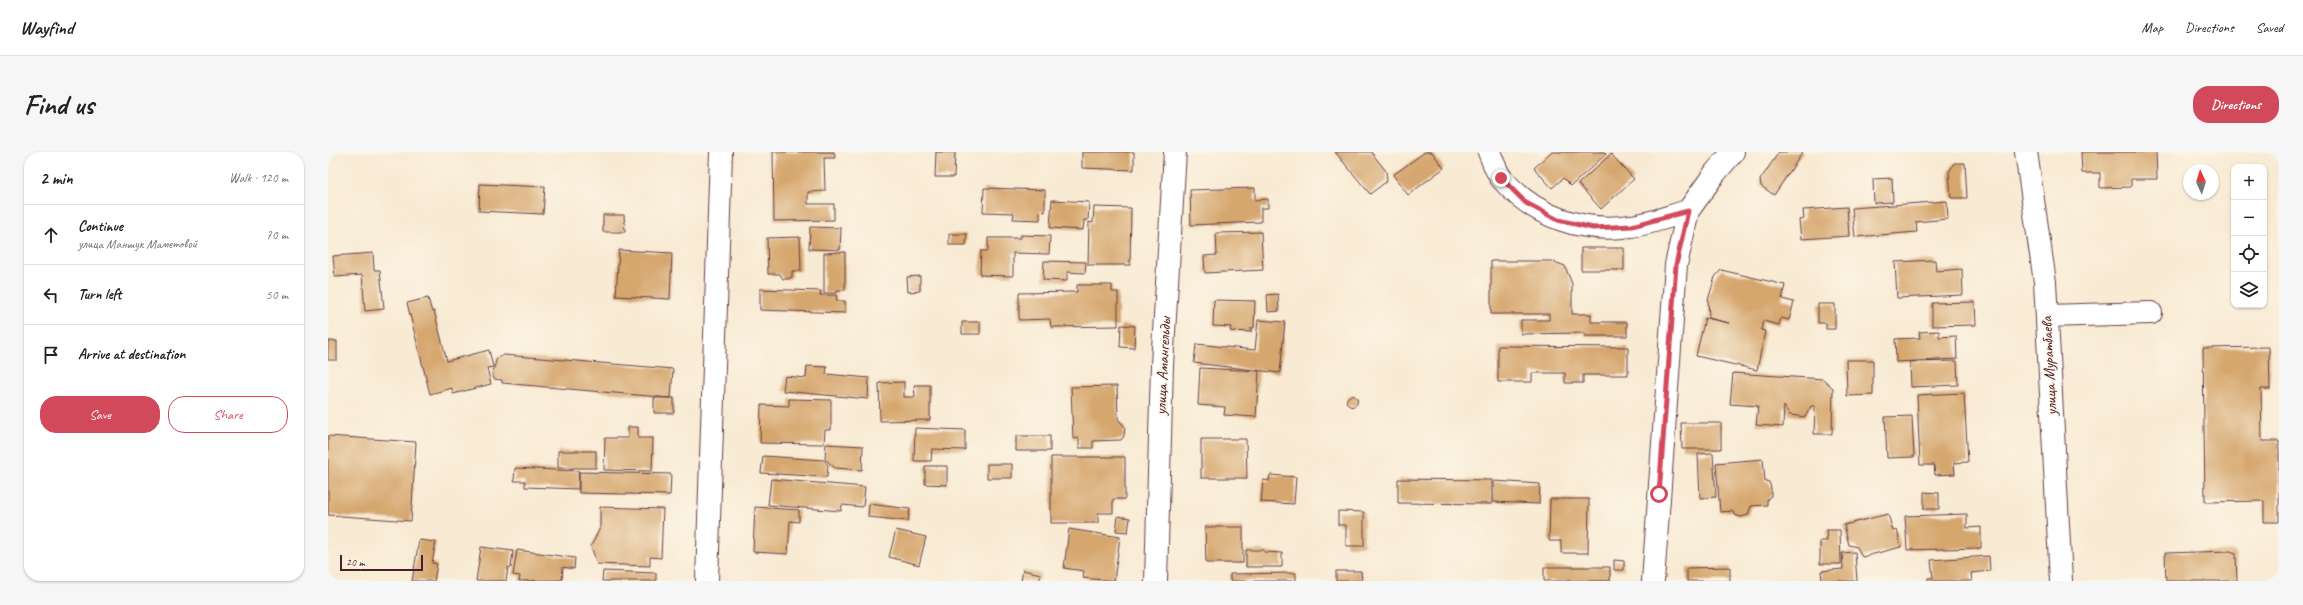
<!DOCTYPE html>
<meta charset="utf-8">
<style>
body{margin:0;font-family:Caveat,sans-serif;background:#f6f6f6;color:#222}
.controls{position:absolute;right:12px;top:12px;display:grid;overflow:hidden;border-radius:8px;box-shadow:0 1px 3px #0004}
.controls button{width:36px;height:36px;display:grid;place-items:center;padding:0;border:0;border-bottom:1px solid #e0e0e0;background:#fff;color:#222;font:20px sans-serif}
.compass{position:absolute;left:1855px;top:12px;width:36px;height:36px;border-radius:50%;background:#fff;box-shadow:0 1px 3px #0004;rotate:356deg}
.scale{position:absolute;left:12px;bottom:10px;width:83px;box-sizing:border-box;padding-left:4px;border:2px solid #4a1f2b;border-top:0;font-size:11px;line-height:14px;white-space:nowrap;color:#4a1f2b;-webkit-text-stroke:3px #fcf5e5;paint-order:stroke}
.stop{position:absolute;width:12px;height:12px;margin:-9px;border:3px solid #d1495b;border-radius:50%;background:#fff}
.stop.end{background:#d1495b;border-color:#fff;box-shadow:0 1px 4px #0008}
.list{margin:0;padding:0;list-style:none}
h2{display:flex;justify-content:space-between;align-items:center;height:52px;margin:0;padding:0 16px;font-size:17px}
h2 small{font-size:13px;font-weight:400;color:#767676}
.list li{display:grid;grid-template-columns:26px 1fr auto;gap:12px;align-items:center;box-sizing:border-box;height:60px;padding:0 16px;border-top:1px solid #e0e0e0}
.list b{display:block;font-size:15px;white-space:nowrap}
.list p{margin:0;font-size:13px;white-space:nowrap;color:#767676}
.list em{font-size:13px;font-style:normal;color:#767676}
.actions{display:flex;gap:8px;padding:12px 16px}
.actions a{flex:1;padding:9px 0;border:1px solid #d1495b;border-radius:16px;text-align:center;font-size:14px;color:#d1495b}
.actions .main{background:#d1495b;color:#fff}
.icon{flex:none;width:22px;height:22px;fill:none;stroke:currentColor;stroke-width:2;stroke-linecap:round;stroke-linejoin:round}
.map{position:relative;flex:none;width:1951px;height:429px;overflow:hidden;border-radius:16px}
header{display:flex;align-items:center;gap:24px;box-sizing:border-box;height:56px;padding:0 20px;background:#fff;border-bottom:1px solid #e0e0e0}
header strong{font-size:19px}
nav{display:flex;gap:22px;margin-inline-start:auto;font-size:14px}
.intro{display:flex;align-items:center;justify-content:space-between;box-sizing:border-box;height:96px;padding:0 24px}
h1{margin:0;font-size:28px}
.button{padding:10px 18px;border-radius:16px;background:#d1495b;color:#fff;font-size:14px;font-weight:700}
main{display:flex;gap:24px;padding:0 24px}
aside{flex:1;background:#fff;border-radius:16px;box-shadow:0 1px 3px #0004}
.map>svg:first-child{display:block}
.building{fill:#d5a66d}
.lines{fill:none;stroke-linecap:round;stroke-linejoin:round}
.street-casing{stroke:#643d44;stroke-width:24}
.street{stroke:#fff;stroke-width:22}
.route{stroke:#d1495b;stroke-width:5}
.labels{text-anchor:middle;dominant-baseline:central;stroke-width:3;stroke-linejoin:round;paint-order:stroke}
.street-label{font-size:16px;fill:#4a1f2b;stroke:#fcf5e5}
</style>
<header>
<strong>Wayfind</strong>
<nav><a>Map</a><a>Directions</a><a>Saved</a></nav>
</header>
<div class="intro"><h1>Find us</h1><a class="button">Directions</a></div>
<main>
<aside>
<h2>2 min<small>Walk · 120 m</small></h2>
<ul class="list">
<li><svg class="icon" aria-label="ahead" viewBox="0 0 24 24"><path d="M12 20V5M6 11l6-6 6 6"/></svg><div><b>Continue</b><p>улица Маншук Маметовой</p></div><em>70 m</em></li>
<li><svg class="icon" aria-label="left" viewBox="0 0 24 24"><path d="M17 20v-9H6M10 6l-5 5 5 5"/></svg><div><b>Turn left</b></div><em>50 m</em></li>
<li><svg class="icon" aria-label="arrive" viewBox="0 0 24 24"><path d="M6 21V4h12l-3 4 3 4H6"/></svg><div><b>Arrive at destination</b></div></li>
</ul>
<div class="actions"><a class="main">Save</a><a>Share</a></div>
</aside>
<div class="map">
<svg width="1951" height="429" viewBox="0 0 1951 429">
<rect width="100%" height="100%" fill="#fcf5e5"/>
<filter id="ink" filterUnits="userSpaceOnUse"><feTurbulence type="fractalNoise" baseFrequency=".025" numOctaves="2"/><feDisplacementMap in="SourceGraphic" scale="8" xChannelSelector="R" yChannelSelector="G"/><feConvolveMatrix kernelMatrix="1 2 1 2 8 2 1 2 1" color-interpolation-filters="sRGB"/></filter>
<filter id="wash" filterUnits="userSpaceOnUse"><feTurbulence type="fractalNoise" baseFrequency=".012" numOctaves="4" result="noise"/><feDisplacementMap in="SourceGraphic" scale="16" xChannelSelector="R" yChannelSelector="G"/><feGaussianBlur stdDeviation="0.9" result="paint"/><feColorMatrix in="noise" values="0 0 0 0 0 0 0 0 0 0 0 0 0 0 0 0 0 1.4 0 .05"/><feComposite in="paint" operator="in"/></filter>
<g filter="url(#wash)">
<rect width="100%" height="100%" fill="#f8ead3"/>
<g id="blocks">
<path class="building" d="M445 0H506L507 6H496L497 39 480 40V52H506V68L446 69Z
M608 0H627L626 25H607Z
M754 0H806V18L754 16Z
M1007 0H1043L1058 19 1059 29 1042 42Z
M1097 0H1104L1116 16 1080 43 1065 23Z
M1223 0H1276L1278 2 1243 34 1235 26 1224 36 1206 16Z
M1451 0H1475L1446 43 1433 34 1432 28Z
M1753 0H1828L1829 27H1803V35L1772 36V21H1754Z
M1283 2 1306 27 1273 57 1250 32Z
M1626 11H1637L1639 46H1623L1621 20Z
M1564 26 1565 50 1546 51 1545 27Z
M152 32 217 35 215 62 151 59Z
M656 36 717 38V60L712 59V68L685 67 686 61 655 60Z
M927 36V48L940 47V56H933V70L863 73 862 38Z
M724 48 761 50 760 68H756L755 78 722 76Z
M1619 49 1620 67 1588 70 1589 80 1527 85 1524 56Z
M766 55 803 56 802 113H760L761 70 765 71Z
M1519 55 1521 84 1473 87 1471 68 1476 67 1475 58Z
M275 63H296L297 80H275Z
M482 75 513 76 512 98 481 97Z
M933 80 935 118 877 121 876 104 889 103 888 81Z
M621 82H639L638 93H621Z
M693 83 722 84 721 102 685 101V124L652 123 653 99H660V86H693Z
M472 85 473 119H464V125L460 127H455L452 122H440L439 86Z
M1253 96H1296V118H1253Z
M291 98 344 101 342 147 288 144Z
M517 100V138H509V141H496V101Z
M45 101 46 118H52L56 157 37 159 34 123 7 125 5 104Z
M1607 108 1608 119 1634 117 1635 143 1569 146 1567 110Z
M716 109 758 110 757 121 739 120V129L715 128Z
M1163 109H1224L1237 114 1244 132V162H1263V170H1299V184H1257V181L1193 182V168H1221V162H1163Z
M1393 118 1457 133 1454 147 1466 150 1461 168 1453 166 1451 173 1435 169 1433 178 1437 179 1429 218 1368 204 1377 166 1401 171 1381 166 1380 148 1387 125Z
M592 124V139L580 140 579 125Z
M749 133H784V140H790V174L723 175 722 167 691 168V141L749 140Z
M432 137 493 139 492 143H508L509 149H517V161L432 158Z
M950 142 951 159 940 160 939 143Z
M100 146 104 160 106 159 119 209 161 198 165 215 159 216 163 232 125 242 124 236 102 242 79 151Z
M886 148 927 149 926 176H923V180L902 179 903 175 885 174Z
M1647 150 1648 173 1604 174V151Z
M1490 152H1507V177H1498V171H1490Z
M930 168 957 170 952 221 866 211 868 192 927 198Z
M634 170H652V182H634Z
M793 173 807 174 806 196 792 195Z
M1611 179V185L1628 184 1629 207 1568 210 1567 187 1592 186 1591 180Z
M0 189H9V208H0Z
M1170 194 1300 195V223H1255V231H1237V221H1204V230H1170Z
M1941 195 1942 237H1933L1934 289H1951V370H1936V349L1877 350 1875 196Z
M176 203 345 217 343 246 174 231V228L166 227 164 222 169 206Z
M1518 208H1545V243L1519 244Z
M1629 209 1630 233 1583 235 1582 210Z
M479 214 499 215 498 222 541 226 540 247 455 239 457 224 478 226Z
M872 216 931 219 928 265 896 263 897 255 870 253Z
M1405 221 1495 227 1505 236 1504 282H1486L1487 254H1483L1477 265 1462 263 1456 254 1455 275 1428 273 1430 254 1402 252Z
M576 230V245H587L586 233H602V268L552 269 551 231Z
M789 234 790 267 797 275 796 284 793 288 765 289V296H751V286L745 287 743 235Z
M1636 241 1640 310 1626 311 1627 322 1607 323 1606 313H1592L1589 243Z
M1018.5 249a5.5 5.5 0 1 1 11 0a5.5 5.5 0 1 1-11 0Z
M326 246H346V261H326Z
M461 247 503 248V278H497L496 292 432 291 433 253 461 254Z
M1584 264 1586 305 1559 306 1557 265Z
M1353 271H1393V297H1354Z
M300 275H310V286H325L324 319 276 318 277 286H300Z
M587 276 637 278V298L604 297 603 309H586Z
M0 284 88 290 83 369 0 363Z
M688 284H722V299H688Z
M873 287H918L919 326H873Z
M498 292 535 294 534 318 507 316 497 307Z
M230 299H268V316H230Z
M1385 301 1388 345 1372 346 1370 302Z
M435 304 496 308 500 313 499 325 433 321Z
M723 305H797V347H785V361H770V371H723Z
M1435 307 1437 329 1441 330 1443 336V344L1439 347V353L1423 354 1420 363 1413 365 1407 363 1404 359 1392 360 1388 311Z
M659 312H684V326H659Z
M597 314H619V333L597 332Z
M187 316 251 319 250 337 197 335V329H186Z
M251 320 343 322 342 343 251 341Z
M942 323 968 325 966 352 933 350 935 328 941 329Z
M443 327 537 335 535 355 514 353 513 359 440 353Z
M1070 327 1164 328V352L1070 351Z
M1166 329 1212 332 1211 352 1165 350Z
M1596 340 1611 341V357H1596Z
M1222 347H1261L1260 401H1233V389H1221Z
M541 352 582 357 580 369 540 365Z
M272 355 335 357 333 406 322 405V414L269 412 263 394 272 376Z
M427 355 471 358V370L462 369 460 402 425 400Z
M1010 359 1036 360V394H1018V373H1010Z
M1560 362 1565 379 1569 378 1573 395 1534 405 1529 395 1521 393 1516 373Z
M1639 362V376L1653 375V396L1579 398 1577 364Z
M790 364 802 366 800 380 788 379Z
M877 375H915V411H878Z
M741 377 792 385 786 429 755 426 756 419 736 416Z
M568 378 598 385 591 413 561 405Z
M1498 378H1512L1513 412H1492V389H1499Z
M91 388 108 390 104 411 109 412 106 429H84Z
M153 395 185 399 183 416 180 415 178 429H148Z
M189 398 247 406 246 417 235 415 234 428 191 429 192 424 185 423Z
M918 398H936V400L954 401V415H918Z
M1902 399 1908 401 1909 429H1838L1837 401Z
M1527 400 1529 429H1494L1493 419 1515 417 1514 401Z
M1661 404 1662 419 1643 421 1644 429H1600V426H1605L1603 408Z
M1286 408 1296 409V418H1286Z
M1216 415H1282V429H1216Z
M1402 415V429H1359V416Z
M695 418 713 422 711 429H693Z
M275 419 328 421V429H274Z
M1008 419H1033L1034 429H1008Z
M968 421V429H902V422Z"/>
</g>
</g>
<g filter="url(#ink)">
<use href="#blocks" fill-opacity="0" stroke="#643d44" stroke-width="1"/>
<g class="lines">
<defs>
<path id="street" d="M1161 0C1165 9 1168 20 1174 27 1207 65 1254 81 1303 74 1322 72 1341 64 1360 59
M1698 0 1717 130 1733 429
M1719 164 1823 161
M379 429 393 0
M828 429 834 213 847 0
M1325 429 1348 113 1360 59 1387 21 1405 0"/>
</defs>
<use href="#street" class="street-casing"/>
<use href="#street" class="street"/>
</g>
</g>
<g class="lines" filter="url(#ink)">
<path class="route" d="M1173 26 1198 51 1230 68 1265 76 1304 74 1360 59 1348 113 1331 342"/>
</g>
<g class="labels">
<g class="street-label">
<text transform="translate(835 214) rotate(-87)">улица Амангельды</text>
<text transform="translate(1721 214) rotate(-93)">улица Муратбаева</text>
</g>
</g>
</svg>
<div class="controls">
<button>+</button>
<button>−</button>
<button><svg class="icon" aria-label="locate" viewBox="0 0 24 24"><circle cx="12" cy="12" r="6"/><path d="M12 2v4M12 18v4M2 12h4M18 12h4"/></svg></button>
<button><svg class="icon" aria-label="layers" viewBox="0 0 24 24"><path d="M12 4l9 5-9 5-9-5zM3 14l9 5 9-5"/></svg></button>
</div>
<svg class="compass" viewBox="-18 -18 36 36"><path d="M0-13l5 13h-10z" fill="#e53935"/><path d="M0 13l5-13h-10z" fill="#767676"/></svg>
<div class="scale">20 m</div>
<div class="stop" style="left:1331px;top:342px"></div>
<div class="stop end" style="left:1173px;top:26px"></div>
</div>
</main>
